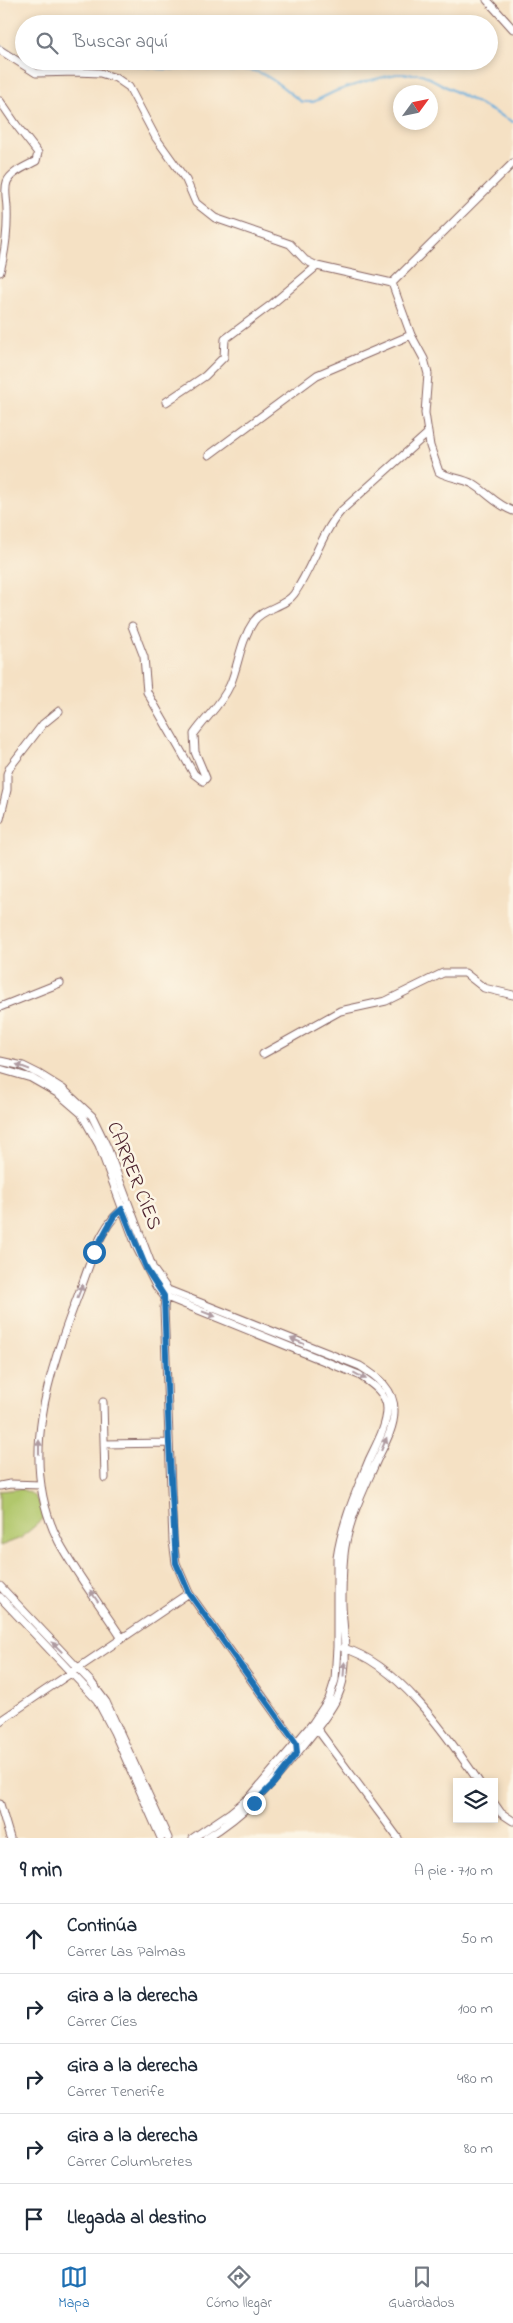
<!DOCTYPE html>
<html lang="es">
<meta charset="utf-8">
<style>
body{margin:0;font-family:"Indie Flower",sans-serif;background:#f2f2f3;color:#1f2937}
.controls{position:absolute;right:15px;bottom:15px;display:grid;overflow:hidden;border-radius:0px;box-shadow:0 2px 8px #0003}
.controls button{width:45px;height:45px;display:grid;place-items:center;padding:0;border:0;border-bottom:1px solid #e0e1e3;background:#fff;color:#1f2937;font:25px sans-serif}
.compass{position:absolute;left:393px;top:85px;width:45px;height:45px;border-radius:50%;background:#fff;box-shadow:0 2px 8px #0003;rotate:57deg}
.stop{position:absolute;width:15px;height:15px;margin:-11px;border:4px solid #1f6fb2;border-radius:50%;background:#fff}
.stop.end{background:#1f6fb2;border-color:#fff;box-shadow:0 1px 5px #0008}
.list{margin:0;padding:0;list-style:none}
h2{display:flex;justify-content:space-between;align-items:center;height:65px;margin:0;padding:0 20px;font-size:21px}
h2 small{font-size:16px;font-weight:400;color:#747a83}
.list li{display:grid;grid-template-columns:32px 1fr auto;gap:15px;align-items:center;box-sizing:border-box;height:70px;padding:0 20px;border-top:1px solid #e0e1e3}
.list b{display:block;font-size:19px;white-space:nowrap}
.list p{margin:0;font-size:16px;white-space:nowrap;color:#747a83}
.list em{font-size:16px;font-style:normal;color:#747a83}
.icon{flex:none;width:28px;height:28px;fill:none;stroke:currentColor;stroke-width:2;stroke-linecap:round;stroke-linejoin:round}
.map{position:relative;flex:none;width:513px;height:1838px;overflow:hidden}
.search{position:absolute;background:#fff;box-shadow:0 2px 8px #0003;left:15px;right:15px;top:15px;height:55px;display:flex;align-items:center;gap:12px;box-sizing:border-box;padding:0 18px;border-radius:28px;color:#747a83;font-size:19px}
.sheet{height:415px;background:#fff}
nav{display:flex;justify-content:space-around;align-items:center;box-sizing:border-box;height:70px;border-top:1px solid #e0e1e3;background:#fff;font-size:14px;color:#747a83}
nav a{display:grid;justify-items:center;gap:2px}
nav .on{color:#1f6fb2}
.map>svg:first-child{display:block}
.green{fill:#b1c76c;stroke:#7e734c}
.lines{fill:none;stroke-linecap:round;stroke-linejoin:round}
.stream{stroke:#66addd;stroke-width:2}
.minor-casing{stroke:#866361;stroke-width:9}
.minor{stroke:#fff;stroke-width:7}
.oneway{fill:#ae9aa0}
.route{stroke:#1f6fb2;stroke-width:6}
.labels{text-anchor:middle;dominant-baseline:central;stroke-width:5;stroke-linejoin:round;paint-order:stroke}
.street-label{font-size:20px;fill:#4a1f2b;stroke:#fcf5e5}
</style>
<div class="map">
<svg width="513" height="1838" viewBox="0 0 513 1838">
<rect width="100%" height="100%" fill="#fcf5e5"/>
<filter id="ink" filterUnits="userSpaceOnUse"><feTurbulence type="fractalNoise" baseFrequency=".02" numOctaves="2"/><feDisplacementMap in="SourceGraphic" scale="10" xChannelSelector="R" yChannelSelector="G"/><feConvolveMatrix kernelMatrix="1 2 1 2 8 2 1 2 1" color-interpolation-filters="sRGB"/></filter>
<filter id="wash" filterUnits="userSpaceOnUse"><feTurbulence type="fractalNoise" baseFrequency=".0096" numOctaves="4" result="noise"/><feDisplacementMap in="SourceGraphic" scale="20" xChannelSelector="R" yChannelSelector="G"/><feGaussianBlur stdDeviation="1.12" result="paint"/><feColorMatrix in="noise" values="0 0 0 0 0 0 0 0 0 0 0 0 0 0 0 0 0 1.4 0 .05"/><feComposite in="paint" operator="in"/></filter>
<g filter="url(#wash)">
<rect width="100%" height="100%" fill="#f5e1c4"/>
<path class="green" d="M20 1489C38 1494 38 1501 44 1518L21 1538 0 1546V1491Z"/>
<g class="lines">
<path class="stream" d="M0 45 24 60
M26 61H37
M117 61C152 70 187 73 221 63L230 71C261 63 279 86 302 102H313L336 91 367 81 396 74H422L513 122"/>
</g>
</g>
<g filter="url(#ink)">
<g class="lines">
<defs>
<path id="minor" d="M487 0 513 29
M0 50 36 73 77 72 100 73 116 78 129 87 156 138 186 180 196 203 215 218 290 244 305 260 317 266 392 283
M0 101 17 126 38 153 36 161C27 166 11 172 7 182 4 190 7 200 7 209 8 231 5 252 0 272
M513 163 392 283 411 335 424 359 428 374 425 413 430 446 439 472C449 478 462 478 473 484 488 493 495 504 513 511
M166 402 205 376 224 357 225 339 272 304 317 266
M209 455 317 375 411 335
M132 626 144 657 147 692 194 774 203 781 206 778 195 752 194 734C206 717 221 705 230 685 239 664 240 641 254 621 263 608 285 607 294 594 313 567 320 535 341 511L428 433
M0 819 7 790V774L10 767 43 724 59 711
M0 1007 60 983
M263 1054 340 1011 386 1001 443 973H465L484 988 513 995
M0 1061 23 1066 39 1074 63 1089 92 1116 107 1147 153 1269 168 1290
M0 1069 31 1078 59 1094 81 1113 99 1145 137 1248 156 1286 164 1296 359 1375C371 1383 387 1393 387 1409 387 1426 376 1445 369 1460 356 1492 342 1523 337 1558V1647L335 1680 329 1699 313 1723 251 1796 230 1813 193 1838
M168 1290 360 1366C378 1377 395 1390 394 1412 394 1429 383 1447 376 1462 364 1489 350 1517 345 1547 342 1566 342 1585 342 1604 343 1634 351 1669 337 1698 328 1716 314 1732 302 1747 272 1784 247 1813 206 1838
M166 1293 164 1308 173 1541 176 1563 189 1593 296 1743V1746
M103 1402 105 1478
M104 1444 169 1443
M0 1486 10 1484 41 1485
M0 1586 91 1682 106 1702 168 1838
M0 1597 97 1700 114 1732 161 1838
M121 1637C101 1606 77 1575 59 1542 17 1462 49 1371 79 1293 91 1263 99 1224 128 1205
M343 1648C398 1663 448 1737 479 1782
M0 1721 189 1593
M315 1726 398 1838
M494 1803 501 1813 513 1821
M0 1804 10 1838"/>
</defs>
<use href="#minor" class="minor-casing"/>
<use href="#minor" class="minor"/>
</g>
<defs><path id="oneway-solid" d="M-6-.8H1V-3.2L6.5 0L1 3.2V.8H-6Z" transform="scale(1.25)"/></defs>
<g class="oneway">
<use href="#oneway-solid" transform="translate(23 1067) rotate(-159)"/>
<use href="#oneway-solid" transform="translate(80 1291) rotate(-69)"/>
<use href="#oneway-solid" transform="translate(209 1314) rotate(21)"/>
<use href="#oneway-solid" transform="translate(297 1341) rotate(-158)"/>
<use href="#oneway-solid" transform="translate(360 1376) rotate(28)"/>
<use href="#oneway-solid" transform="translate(384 1444) rotate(-67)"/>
<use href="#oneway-solid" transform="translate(39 1447) rotate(-90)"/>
<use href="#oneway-solid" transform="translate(94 1596) rotate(-124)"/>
<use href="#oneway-solid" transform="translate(57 1647) rotate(-134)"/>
<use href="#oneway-solid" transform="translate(344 1669) rotate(-86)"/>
</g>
</g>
<g class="lines" filter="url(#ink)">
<path class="route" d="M94 1252 114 1216 122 1209 147 1270 164 1296 169 1443 176 1563 189 1593 296 1743 297 1753 274 1783 254 1803"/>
</g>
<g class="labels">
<g class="street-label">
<text transform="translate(133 1176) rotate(68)">CARRER CÍES</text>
</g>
</g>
</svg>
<div class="controls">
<button><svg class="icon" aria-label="layers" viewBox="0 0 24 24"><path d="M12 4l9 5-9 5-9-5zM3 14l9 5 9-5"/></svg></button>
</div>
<svg class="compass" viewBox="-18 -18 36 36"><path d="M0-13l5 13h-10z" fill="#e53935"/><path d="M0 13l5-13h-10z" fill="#747a83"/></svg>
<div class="stop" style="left:94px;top:1252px"></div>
<div class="stop end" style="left:254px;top:1803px"></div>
<div class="search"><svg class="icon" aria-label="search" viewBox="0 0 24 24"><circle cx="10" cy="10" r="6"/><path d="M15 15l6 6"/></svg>Buscar aquí</div>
</div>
<section class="sheet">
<h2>9 min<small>A pie · 710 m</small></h2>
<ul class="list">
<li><svg class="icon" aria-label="ahead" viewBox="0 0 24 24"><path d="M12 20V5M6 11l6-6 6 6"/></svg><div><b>Continúa</b><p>Carrer Las Palmas</p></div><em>50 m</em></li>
<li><svg class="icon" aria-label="right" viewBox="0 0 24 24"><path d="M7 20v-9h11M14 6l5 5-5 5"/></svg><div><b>Gira a la derecha</b><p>Carrer Cíes</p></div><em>100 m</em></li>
<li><svg class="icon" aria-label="right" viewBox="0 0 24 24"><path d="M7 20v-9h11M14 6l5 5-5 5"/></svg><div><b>Gira a la derecha</b><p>Carrer Tenerife</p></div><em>480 m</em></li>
<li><svg class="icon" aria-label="right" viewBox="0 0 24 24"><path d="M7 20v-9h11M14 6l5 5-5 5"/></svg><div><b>Gira a la derecha</b><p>Carrer Columbretes</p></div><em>80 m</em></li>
<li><svg class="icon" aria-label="arrive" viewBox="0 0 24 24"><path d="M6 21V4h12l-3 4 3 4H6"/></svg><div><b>Llegada al destino</b></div></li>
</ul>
</section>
<nav>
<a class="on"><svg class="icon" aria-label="map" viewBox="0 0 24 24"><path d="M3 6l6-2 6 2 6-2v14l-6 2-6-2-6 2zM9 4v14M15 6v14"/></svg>Mapa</a>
<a><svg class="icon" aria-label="directions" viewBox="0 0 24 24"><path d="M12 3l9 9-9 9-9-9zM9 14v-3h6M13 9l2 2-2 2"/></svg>Cómo llegar</a>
<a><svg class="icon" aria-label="saved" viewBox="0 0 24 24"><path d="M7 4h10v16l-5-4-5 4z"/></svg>Guardados</a>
</nav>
